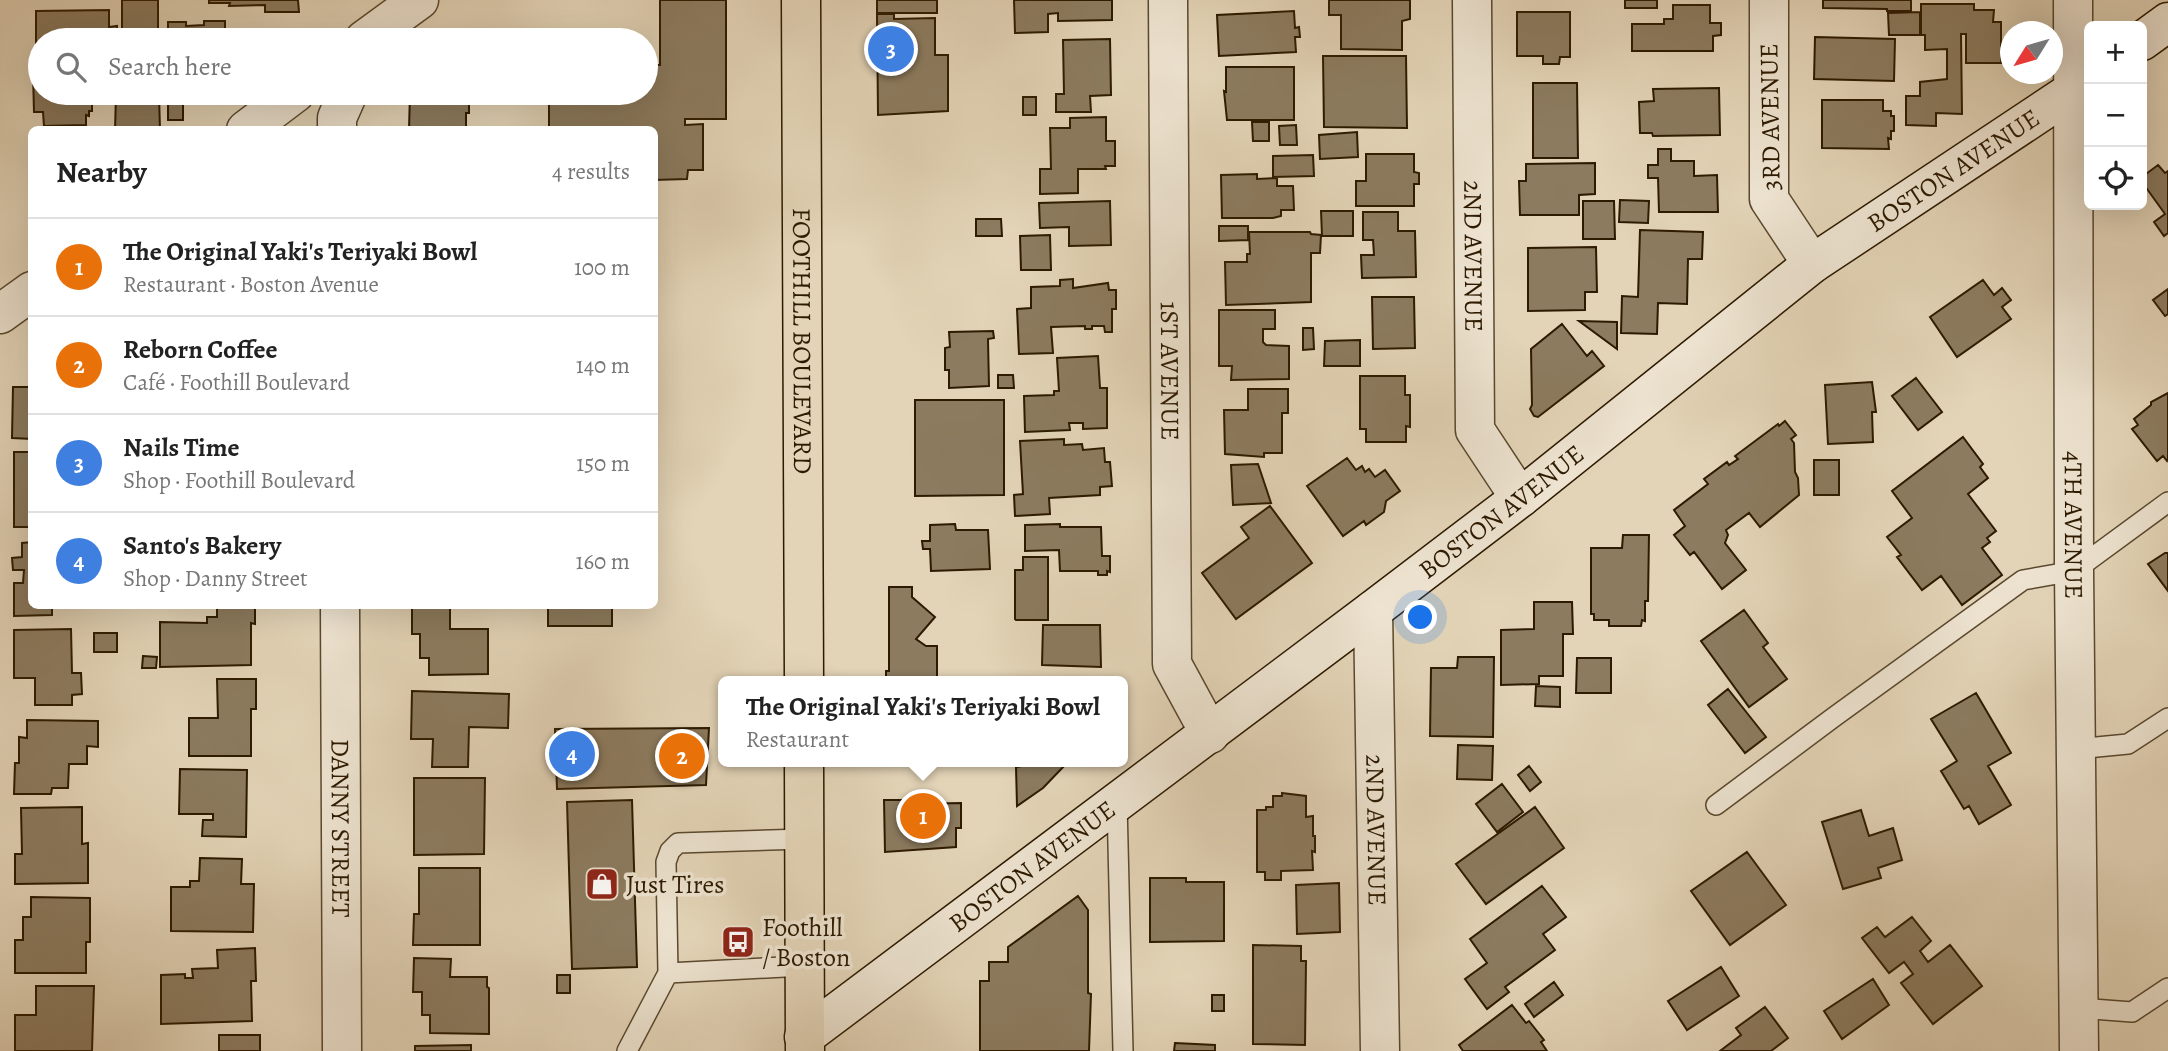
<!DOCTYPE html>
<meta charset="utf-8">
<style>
body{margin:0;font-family:Alegreya,serif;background:#f6f6f6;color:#222}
.controls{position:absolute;right:21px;top:21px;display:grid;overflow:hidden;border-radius:10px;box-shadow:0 7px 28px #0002}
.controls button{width:63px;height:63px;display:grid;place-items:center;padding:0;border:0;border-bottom:2px solid #e0e0e0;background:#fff;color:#222;font:35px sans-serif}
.compass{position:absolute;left:2000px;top:21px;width:63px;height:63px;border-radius:50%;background:#fff;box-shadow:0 7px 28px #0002;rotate:233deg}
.you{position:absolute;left:1421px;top:618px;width:24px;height:24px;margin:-18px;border:5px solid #fff;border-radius:50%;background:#1a73e8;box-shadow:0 0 0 10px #1a73e833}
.badge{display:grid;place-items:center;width:46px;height:46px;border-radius:50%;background:#d93025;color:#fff;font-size:23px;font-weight:700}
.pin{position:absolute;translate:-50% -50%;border:4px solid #fff;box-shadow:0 2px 7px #0006}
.popup{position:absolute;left:718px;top:676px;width:410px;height:91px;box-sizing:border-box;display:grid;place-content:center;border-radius:10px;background:#fff;filter:drop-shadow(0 2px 5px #0005);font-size:23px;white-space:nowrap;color:#767676}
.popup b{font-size:26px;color:#222}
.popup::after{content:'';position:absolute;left:50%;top:100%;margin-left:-14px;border:14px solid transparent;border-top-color:#fff}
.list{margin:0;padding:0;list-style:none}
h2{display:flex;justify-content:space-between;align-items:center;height:91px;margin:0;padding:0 28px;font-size:30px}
h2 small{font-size:23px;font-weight:400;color:#767676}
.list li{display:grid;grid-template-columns:46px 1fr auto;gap:21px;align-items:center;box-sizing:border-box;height:98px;padding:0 28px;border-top:2px solid #e0e0e0}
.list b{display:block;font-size:26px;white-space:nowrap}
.list p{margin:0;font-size:23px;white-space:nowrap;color:#767676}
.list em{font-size:23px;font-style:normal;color:#767676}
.icon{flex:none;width:38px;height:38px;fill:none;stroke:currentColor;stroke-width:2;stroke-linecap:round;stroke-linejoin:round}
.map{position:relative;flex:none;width:2168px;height:1051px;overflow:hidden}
.search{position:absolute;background:#fff;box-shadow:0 7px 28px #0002;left:28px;top:28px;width:630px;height:77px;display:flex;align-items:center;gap:18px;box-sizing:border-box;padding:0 24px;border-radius:38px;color:#767676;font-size:26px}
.panel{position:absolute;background:#fff;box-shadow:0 7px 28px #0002;left:28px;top:126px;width:630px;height:483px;border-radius:10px}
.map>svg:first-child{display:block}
.building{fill:#8c7b5f;stroke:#2d1a00;stroke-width:2}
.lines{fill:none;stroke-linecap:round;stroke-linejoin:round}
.lane-casing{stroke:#5a482e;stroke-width:22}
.street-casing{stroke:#5a482e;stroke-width:41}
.secondary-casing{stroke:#2d1a00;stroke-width:41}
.primary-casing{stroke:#2d1a00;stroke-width:41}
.lane{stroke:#ede3d0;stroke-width:19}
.street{stroke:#ede3d0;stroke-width:38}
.secondary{stroke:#ede3d0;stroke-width:38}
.primary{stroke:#e3d4b7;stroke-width:38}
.labels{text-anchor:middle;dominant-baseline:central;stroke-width:7;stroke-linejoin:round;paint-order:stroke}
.street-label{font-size:26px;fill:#2d1a00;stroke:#ede3d0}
.poi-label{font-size:26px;fill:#2d1a00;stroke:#ede3d0;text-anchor:start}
</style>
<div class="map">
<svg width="2168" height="1051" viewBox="0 0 2168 1051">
<rect width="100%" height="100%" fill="#e3d4b7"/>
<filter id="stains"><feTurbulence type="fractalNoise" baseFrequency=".00286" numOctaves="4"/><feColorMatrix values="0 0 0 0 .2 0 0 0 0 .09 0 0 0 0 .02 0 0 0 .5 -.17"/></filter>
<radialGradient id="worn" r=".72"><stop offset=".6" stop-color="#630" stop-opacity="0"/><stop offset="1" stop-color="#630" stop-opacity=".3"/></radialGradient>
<path class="building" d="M122 0H158V32H122Z
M209 0H298L299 12H265V5L229 6 230 3H209Z
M660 0H726V119H685V125L703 124V170H688L687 179 654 180V130H549V93H646V65H660Z
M877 0H937V13H877Z
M1014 0H1112V20L1058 21V13L1048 14V32L1015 33Z
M1329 0H1410V19L1402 21V50L1341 49V15H1329Z
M1625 0H1657V8H1625Z
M1823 0H1911V11H1887V9L1823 8Z
M1921 4H1974V10H1994L1993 22H2001V63H1966V34H1961L1962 114 1936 113V126L1906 125V96H1920V82L1947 79V49L1925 50V35H1921Z
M1673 5H1710V23H1721V35L1713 36V51H1632V24H1664V19H1673Z
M109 10V27L117 26V40H40V62H36V11Z
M1294 11 1295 28 1299 27 1300 37H1295L1296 52 1219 56 1217 15Z
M1517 12H1570V57H1560L1559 64H1543V56H1517Z
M1920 12V35H1889L1888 13Z
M877 14H894V19L935 18V55H948V111L878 115Z
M204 21H225V40H168V22H186V26L204 25Z
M526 29V40H493V30Z
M1815 37 1895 39 1894 81 1814 79Z
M1110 39 1111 95 1090 96 1091 112H1056V94H1064L1063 40Z
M1323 56H1406L1407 128 1324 127Z
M1226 67H1294V120H1227L1224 91 1226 92Z
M33 74H40V93H107V101H92V111H89V116L86 115V125L44 126 43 112H34Z
M1533 83H1577L1578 158H1533Z
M1719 88 1720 135 1653 136 1652 133H1640L1639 102 1654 101 1653 89Z
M410 93H474L469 94V113H466V130H409Z
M159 94 160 130H115L116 95Z
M1023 97H1036V115H1023Z
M1822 100H1883V111H1891V116H1894V131H1891V139L1888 138 1889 149 1822 148Z
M168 103H183V120H168Z
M1106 117V141H1115V166H1105L1106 169H1078V193L1040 194V169H1051L1050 128H1070V118Z
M1252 122H1269V141H1253Z
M1296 125 1297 145H1280L1279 126Z
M1357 132 1358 157 1320 159 1319 135Z
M1658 149H1671V161H1694V176L1717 175 1718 212H1659L1658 178H1648V165H1658Z
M1366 154H1414V172L1419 173V184H1414V206H1356V181H1366Z
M1313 155 1314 176 1273 177V156Z
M1595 163V194L1579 195V215H1520L1519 181H1526V164Z
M2158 165 2165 173 2168 171V233L2164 236 2154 222 2165 214 2142 182V177Z
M1257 174V179L1277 178V186H1293L1294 210H1281V216L1273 218H1222L1221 175Z
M1620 200 1649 201 1648 223 1619 222Z
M1110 201 1111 245 1069 246V227L1040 228 1039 203Z
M1583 201H1614L1615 239H1583Z
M1321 211H1353V236H1322Z
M1363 212H1398V231H1415L1416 277 1362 278 1361 255H1374L1373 240H1363Z
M976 219H1001L1002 236H976Z
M1219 226H1248V240L1219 241Z
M1640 230 1703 232 1702 259H1688L1687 304 1658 303 1657 334 1621 333 1622 296 1638 297Z
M1249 232H1310L1311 234 1321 235 1320 253H1311V302L1226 305 1225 262H1247V254H1250Z
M1050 235 1051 270H1021L1020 236Z
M1596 247 1597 292H1585V310L1528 311V248Z
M1073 279V288L1108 283 1109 290H1116V309H1112V332H1105L1104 326H1092V329H1085V326L1051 327 1053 353 1019 354 1017 309 1031 308V287L1060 286V280Z
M1983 280 1994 295 2002 288 2011 300 2002 307 2011 319 1957 357 1930 317Z
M2168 289V314L2165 316 2153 300Z
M1372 297H1414L1415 348 1373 349Z
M1219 310H1275V329H1263V342L1266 345 1289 346V379L1231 380 1232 366H1219Z
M1579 321 1617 322V349Z
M1562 324 1587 356 1592 351 1604 366 1538 417 1534 416 1530 409 1532 405 1531 349Z
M1303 328H1313L1314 349 1303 350Z
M993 331 994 338 988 339 989 386 949 388V370H945V348L950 347 949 332Z
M1360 340V366H1324L1325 341Z
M1098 356 1100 388H1107V428L1083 429V423H1069L1070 430 1025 432 1024 396 1054 395V391H1059L1057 358Z
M998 375H1013L1014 388H998Z
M1360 376H1405V395H1410V427L1406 426V442H1366V429H1360Z
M1916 378 1942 412 1918 430 1892 396Z
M1872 382 1876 412H1872L1873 442 1828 444 1825 385Z
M13 387H32V439L12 438Z
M1248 389H1288V413H1282V453H1264V457L1225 454 1224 410H1248Z
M2168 393V459L2167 461 2163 456 2157 461 2132 429 2138 425 2134 419 2151 405V402Z
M915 400H1004V495L915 496Z
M1785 421 1796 435 1791 439 1794 443 1795 472 1798 478 1799 495 1760 527 1749 513 1726 530 1728 535 1725 543 1746 570 1722 589 1694 552 1690 555 1674 535 1685 526 1674 510 1708 484 1704 479 1727 462 1729 465 1738 459 1735 456 1778 424 1779 426Z
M1963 437 1983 464 1980 467 1988 478 1968 494 1996 531 1987 538 1990 542 1982 548 2002 575 1962 605 1941 576 1922 590 1897 557 1901 555 1887 537 1912 518 1892 491Z
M1064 439V445L1082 444 1083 450 1104 448 1105 462H1110L1112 486 1100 487V495L1049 498 1050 514 1015 516 1014 495 1023 494 1020 441Z
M14 452H32V527H14Z
M1347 458 1356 470 1362 466 1365 472 1369 469 1375 477 1385 470 1400 491 1386 501 1384 512 1366 525 1364 521 1343 536 1307 486Z
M1814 460H1839V495H1814Z
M1258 464 1271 503 1233 505 1231 465Z
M1270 506 1312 563 1236 619 1202 573 1249 538 1241 527Z
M955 524 956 530H988L990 569 931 571 930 549H923L922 541H930V525Z
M1060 524V527H1101L1102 556H1110V572L1107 571V575H1098V571H1060L1059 550 1025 551V525Z
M1623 535H1649L1648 601H1645V621L1642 620 1641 626H1609V620H1594V614H1591V548H1622Z
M32 542V606H52V615L14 616V583H23L24 570H13L12 558 22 557V543Z
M2165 553H2168V591L2148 564Z
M1023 557H1048V620H1016L1015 619V570H1023Z
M889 587H912V597L935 617 916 639 926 646H937V681H886V671H889Z
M1534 602H1572L1573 634H1563V676H1539V684L1501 685V630L1534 629Z
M217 606H255V624L251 623V665L160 667V622L207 623V617H217Z
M412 606H450V629H488V674L429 675V658H420V634H412Z
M548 606H612V626H548Z
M1744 610 1768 643 1763 647 1787 679 1749 707 1701 641Z
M1043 625H1100L1101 667 1042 665Z
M71 629 72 673H81L82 694 72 695V705H35V678H14V630Z
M94 633H117V652H94Z
M143 656 157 657 156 668H142Z
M1458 657H1494L1493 737 1430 736 1431 668H1457Z
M1577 658H1611V693H1576Z
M217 679H256V709H251V756H189V718H218Z
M1536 686 1560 687V707L1535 706Z
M1728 689 1766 737 1745 753 1708 705Z
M412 691 509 694 508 728 469 727 468 767H432L433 739H411Z
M1976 693 2011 753 1988 766 2011 805 1979 824 1969 806 1964 809 1941 771 1957 761 1931 719Z
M27 720 98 721V747L87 746V764H69L68 788H52L51 794H14L15 763H19V737L27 738Z
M709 728 706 785 557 789 555 729Z
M1458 745 1493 746 1492 780 1457 779Z
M1023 762H1065V765L1043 788 1017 806 1016 767 1023 766Z
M1529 766 1541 782 1530 791 1518 775Z
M180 769 247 770 246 837 202 836 203 820H213V814H179Z
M414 778H485L484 854 414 855Z
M1502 784 1523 812 1497 832 1476 804Z
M1282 793 1306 796V817L1313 816V836H1315V852L1312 851 1313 870 1281 871V880H1265V872H1257V810H1266V807H1273V796H1282Z
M632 800 637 967 572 969 567 802Z
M884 800H909L910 804 961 803V828H956V847L885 852Z
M82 807V844L88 843V883L15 884V854H22L21 808Z
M1535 807 1564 848 1486 904 1456 864Z
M1861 810 1869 836 1893 828 1902 860 1878 868 1881 878 1843 889 1822 822Z
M1747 852 1786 905 1730 945 1691 891Z
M200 858 242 859 241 884H254L253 932 171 931V887H190V881H199Z
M419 868H480V945H413L414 914H419Z
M1150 878H1186V882H1224V941L1150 942Z
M1339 883 1340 932 1297 934 1296 885Z
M1542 886 1566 917 1543 934 1555 950 1505 987 1509 992 1487 1009 1465 979 1487 963 1470 939Z
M1078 896 1088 910V993L1091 994 1089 1051H980V981H989V962H1008V947Z
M31 897 90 898V942H86V973H15V940H23V917H31Z
M1912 917 1931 941 1920 951 1928 962 1950 945 1982 986 1933 1024 1901 983 1913 974 1904 962 1889 973 1862 938 1877 927 1885 937Z
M1253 945 1301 946V961H1306L1305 1045 1253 1044Z
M255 948 256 981H251L252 1021 161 1024V975L185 974V978H193L192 969 218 968 217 950Z
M414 958 451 959 450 977H487V987L489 988V1034L430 1033V1015H422V992H413Z
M1721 967 1739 996 1687 1030 1668 1001Z
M557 975H570V993H557Z
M1873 979 1889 1005 1842 1039 1824 1011Z
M1554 982 1563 995 1534 1017 1525 1004Z
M36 986H94L92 1051H15V1015H36Z
M1212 995H1224V1011H1212Z
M1512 1005 1526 1023 1529 1021 1544 1040 1541 1042 1547 1051H1463L1459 1045Z
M1765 1007 1788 1038 1771 1051H1720L1741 1035 1736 1028Z
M219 1035H260V1051H219Z
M1175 1043 1215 1045V1051H1174Z
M471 1045V1051H415V1046Z"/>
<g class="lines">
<defs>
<path id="lane" d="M2076 749 2128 744 2168 718
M1117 803 1123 1051
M1716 805 1834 717 2023 580 2074 571 2168 502
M668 973 666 862 670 851 678 843 804 839
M2079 1008 2132 1012 2168 988
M627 1051 668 973 803 966"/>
<g id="street">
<path id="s1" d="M1168 0 1172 664 1210 734"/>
<path id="s2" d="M1472 0 1475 430 1520 498"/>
<path d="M1769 0V199L1812 264"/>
<path id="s3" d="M2073 0 2074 571 2079 1051"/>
<path d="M364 40 419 0"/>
<path d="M246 130 295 93"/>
<path d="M337 130V118L348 93"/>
<path d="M0 314 32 291"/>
<path id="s4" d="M340 606 342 1051"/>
<path id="s5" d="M1373 610 1380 1051"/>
</g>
<g id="secondary">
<path d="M2142 41 2168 22"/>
<path id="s6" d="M804 1037 1373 610 1520 498 1812 264 2089 80"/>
</g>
<g id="primary">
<path id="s7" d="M801 0 804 681"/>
<path d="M804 762 805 1051"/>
</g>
</defs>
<use href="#lane" class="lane-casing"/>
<use href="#street" class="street-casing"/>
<use href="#secondary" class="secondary-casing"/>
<use href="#primary" class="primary-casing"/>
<use href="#lane" class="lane"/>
<use href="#street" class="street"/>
<use href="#secondary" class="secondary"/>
<use href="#primary" class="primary"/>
</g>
<defs>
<symbol id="shop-square" viewBox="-11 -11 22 22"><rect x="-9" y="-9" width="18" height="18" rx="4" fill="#8f2418" stroke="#ede3d0"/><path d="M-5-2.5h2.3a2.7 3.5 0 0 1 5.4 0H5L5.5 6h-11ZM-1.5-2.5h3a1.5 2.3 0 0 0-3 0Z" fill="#fff"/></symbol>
<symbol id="bus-square" viewBox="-11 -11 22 22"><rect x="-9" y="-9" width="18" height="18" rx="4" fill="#8f2418" stroke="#ede3d0"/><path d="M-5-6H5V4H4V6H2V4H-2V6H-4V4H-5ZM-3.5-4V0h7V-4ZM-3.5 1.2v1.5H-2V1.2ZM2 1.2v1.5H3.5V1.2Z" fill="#fff"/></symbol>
</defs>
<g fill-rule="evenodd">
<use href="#shop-square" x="583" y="865" width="38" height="38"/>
<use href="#bus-square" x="719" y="923" width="38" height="38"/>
</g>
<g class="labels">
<g class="street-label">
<text transform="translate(1770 117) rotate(-91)">3RD AVENUE</text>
<text stroke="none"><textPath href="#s6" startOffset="1440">BOSTON AVENUE</textPath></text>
<text stroke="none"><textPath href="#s2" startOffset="256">2ND AVENUE</textPath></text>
<text stroke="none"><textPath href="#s7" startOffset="341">FOOTHILL BOULEVARD</textPath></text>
<text stroke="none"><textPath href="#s1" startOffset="371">1ST AVENUE</textPath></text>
<text stroke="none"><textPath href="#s6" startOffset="873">BOSTON AVENUE</textPath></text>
<text stroke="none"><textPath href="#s3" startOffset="525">4TH AVENUE</textPath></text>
<text stroke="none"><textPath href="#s4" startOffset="222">DANNY STREET</textPath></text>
<text stroke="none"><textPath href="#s5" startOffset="220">2ND AVENUE</textPath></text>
<text stroke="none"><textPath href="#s6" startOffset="285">BOSTON AVENUE</textPath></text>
</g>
<g class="poi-label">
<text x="626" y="884">Just Tires</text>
<text x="762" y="927">Foothill<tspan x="762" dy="30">/ Boston</tspan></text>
</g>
</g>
<rect width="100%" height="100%" filter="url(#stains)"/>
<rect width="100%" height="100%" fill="url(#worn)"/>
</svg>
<div class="controls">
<button>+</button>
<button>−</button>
<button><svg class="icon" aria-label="locate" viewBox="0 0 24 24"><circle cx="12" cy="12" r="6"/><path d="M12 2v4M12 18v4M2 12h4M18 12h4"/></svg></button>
</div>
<svg class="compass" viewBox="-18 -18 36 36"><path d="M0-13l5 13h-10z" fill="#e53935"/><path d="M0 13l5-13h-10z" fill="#767676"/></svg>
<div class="you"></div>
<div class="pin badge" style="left:923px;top:816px;background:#e8710a">1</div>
<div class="popup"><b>The Original Yaki's Teriyaki Bowl</b>Restaurant</div>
<div class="pin badge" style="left:682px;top:756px;background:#e8710a">2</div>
<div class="pin badge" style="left:891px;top:49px;background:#3f7fe0">3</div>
<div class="pin badge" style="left:572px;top:754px;background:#3f7fe0">4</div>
<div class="search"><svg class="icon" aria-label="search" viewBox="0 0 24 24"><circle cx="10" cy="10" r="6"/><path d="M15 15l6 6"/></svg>Search here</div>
<section class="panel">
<h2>Nearby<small>4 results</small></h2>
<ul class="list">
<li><span class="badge" style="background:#e8710a">1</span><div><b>The Original Yaki's Teriyaki Bowl</b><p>Restaurant · Boston Avenue</p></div><em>100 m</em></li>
<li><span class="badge" style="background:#e8710a">2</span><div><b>Reborn Coffee</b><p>Café · Foothill Boulevard</p></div><em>140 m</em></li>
<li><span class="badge" style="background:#3f7fe0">3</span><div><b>Nails Time</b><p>Shop · Foothill Boulevard</p></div><em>150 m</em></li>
<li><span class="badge" style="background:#3f7fe0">4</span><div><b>Santo's Bakery</b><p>Shop · Danny Street</p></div><em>160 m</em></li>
</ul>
</section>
</div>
